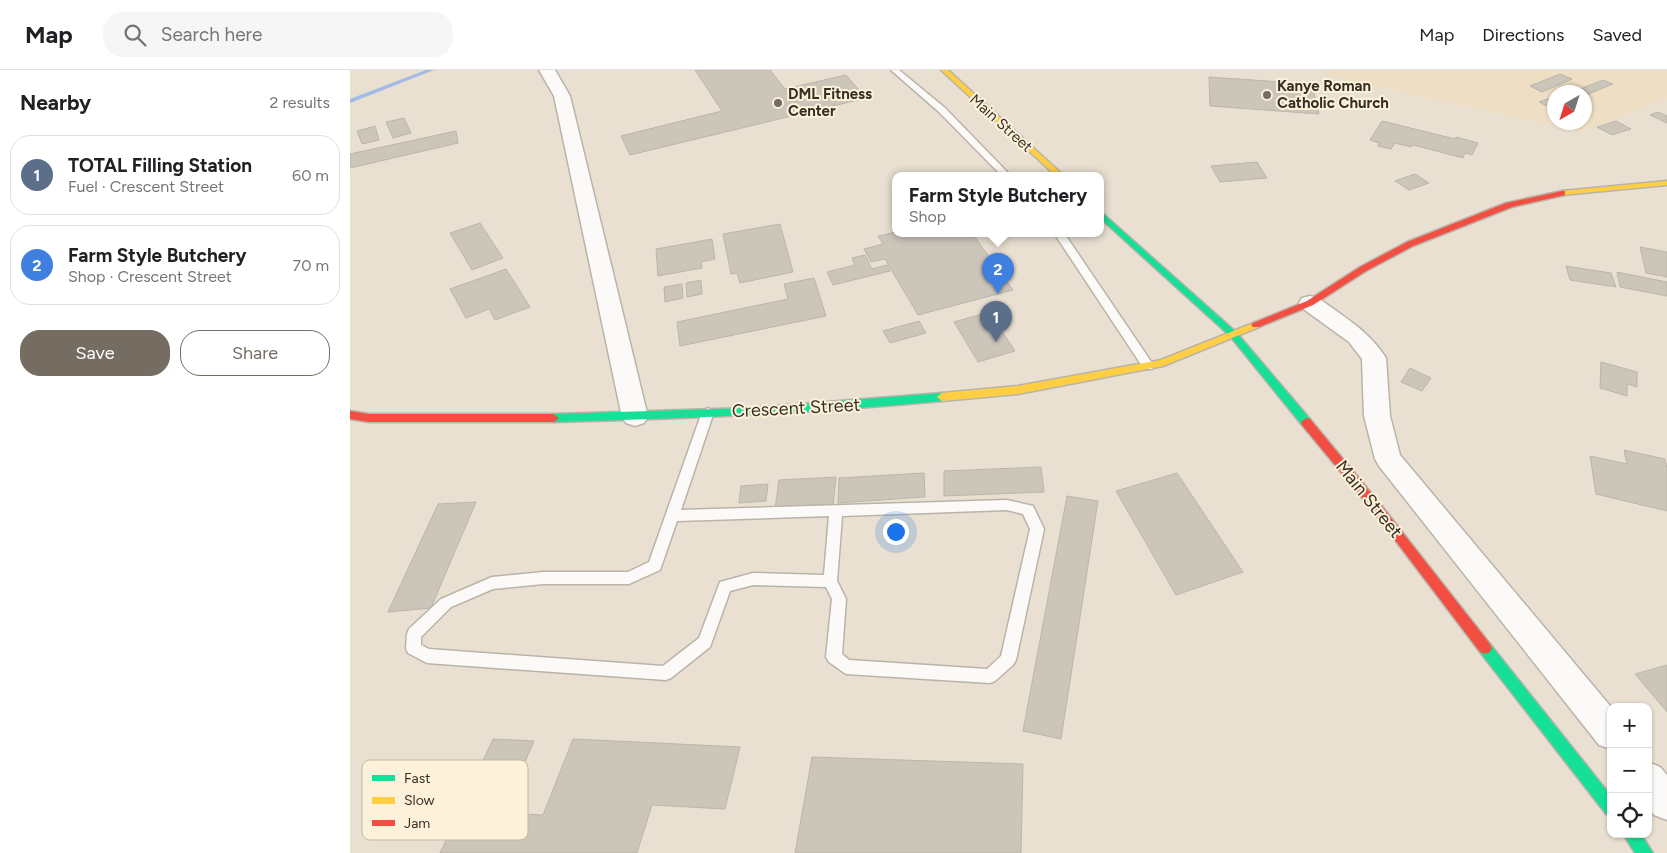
<!DOCTYPE html>
<meta charset="utf-8">
<style>
body{margin:0;font-family:Figtree,sans-serif;background:#f6f6f6;color:#202124}
.controls{position:absolute;right:15px;bottom:15px;display:grid;overflow:hidden;border-radius:10px;box-shadow:0 1px 4px #0004}
.controls button{width:45px;height:45px;display:grid;place-items:center;padding:0;border:0;border-bottom:1px solid #e0e0e0;background:#fff;color:#202124;font:25px sans-serif}
.compass{position:absolute;left:1197px;top:15px;width:45px;height:45px;border-radius:50%;background:#fff;box-shadow:0 1px 4px #0004;rotate:219deg}
.you{position:absolute;left:545px;top:461px;width:18px;height:18px;margin:-12px;border:4px solid #fff;border-radius:50%;background:#1a73e8;box-shadow:0 0 0 8px #1a73e833}
.badge{display:grid;place-items:center;width:32px;height:32px;border-radius:50%;background:#756d61;color:#fff;font-size:16px;font-weight:700}
.pin{position:absolute;translate:-50% -41px;filter:drop-shadow(0 1px 2px #0008)}
.pin::after{content:'';position:absolute;top:26px;width:18px;height:15px;background:inherit;clip-path:polygon(0 0,100% 0,50% 100%)}
.popup{position:absolute;left:542px;top:102px;width:212px;height:65px;box-sizing:border-box;display:grid;place-content:center;border-radius:10px;background:#fff;filter:drop-shadow(0 1px 4px #0005);font-size:16px;white-space:nowrap;color:#757577}
.popup b{font-size:19px;color:#202124}
.popup::after{content:'';position:absolute;left:50%;top:100%;margin-left:-10px;border:10px solid transparent;border-top-color:#fff}
.list{margin:0;padding:0;list-style:none}
h2{display:flex;justify-content:space-between;align-items:center;height:65px;margin:0;padding:0 20px;font-size:21px}
h2 small{font-size:16px;font-weight:400;color:#757577}
.list li{display:grid;grid-template-columns:32px 1fr auto;gap:15px;align-items:center;box-sizing:border-box;height:80px;margin:0 10px 10px;padding:0 10px;border:1px solid #e0e0e0;border-radius:20px}
.list b{display:block;font-size:19px;white-space:nowrap}
.list p{margin:0;font-size:16px;white-space:nowrap;color:#757577}
.list em{font-size:16px;font-style:normal;color:#757577}
.actions{display:flex;gap:10px;padding:15px 20px}
.actions a{flex:1;padding:11px 0;border:1px solid #756d61;border-radius:20px;text-align:center;font-size:18px;color:#756d61}
.actions .main{background:#756d61;color:#fff}
.icon{flex:none;width:28px;height:28px;fill:none;stroke:currentColor;stroke-width:2;stroke-linecap:round;stroke-linejoin:round}
.map{position:relative;flex:none;width:1317px;height:783px;overflow:hidden}
header{display:flex;align-items:center;gap:30px;box-sizing:border-box;height:70px;padding:0 25px;background:#fff;border-bottom:1px solid #e0e0e0}
header strong{font-size:24px}
nav{display:flex;gap:28px;margin-inline-start:auto;font-size:18px}
.search{width:350px;height:45px;background:#f6f6f6;display:flex;align-items:center;gap:12px;box-sizing:border-box;padding:0 18px;border-radius:20px;color:#757577;font-size:19px}
main{display:flex}
aside{flex:1;background:#fff}
.map>svg:first-child{display:block}
.built{fill:#eddec4;fill-rule:evenodd}
.lines{fill:none;stroke-linecap:round;stroke-linejoin:round}
.stream{fill:#a1bae6;fill-rule:evenodd}
.building{fill:#ccc6ba;stroke:#bcb5a9}
.lane-casing{stroke:#bab3a8;stroke-width:3}
.street-casing{stroke:#bab3a8;stroke-width:3}
.fast-casing{stroke:#bab3a8;stroke-width:3}
.slow-casing{stroke:#bab3a8;stroke-width:3}
.jam-casing{stroke:#bab3a8;stroke-width:3}
.lane{fill:#fcfaf8;fill-rule:evenodd}
.street{fill:#fcfaf8;fill-rule:evenodd}
.fast{fill:#16e098;fill-rule:evenodd}
.slow{fill:#ffcf43;fill-rule:evenodd}
.jam{fill:#f24e42;fill-rule:evenodd}
.poi-dot{fill:#756d61;stroke:#fef1da;stroke-width:2}
.labels{text-anchor:middle;dominant-baseline:central;stroke-width:4;stroke-linejoin:round;paint-order:stroke}
.far-poi-label{font-size:15px;font-weight:bold;fill:#362f25;stroke:#fef1da;text-anchor:start}
.far-street-label{font-size:15px;fill:#362f25;stroke:#fef1da}
.street-label{font-size:18px;fill:#362f25;stroke:#fef1da}
.key{fill:#fef1da;stroke:#c2b7a4;stroke-width:1}
.key-label{font-size:14px;fill:#362f25}
</style>
<header>
<strong>Map</strong>
<div class="search"><svg class="icon" aria-label="search" viewBox="0 0 24 24"><circle cx="10" cy="10" r="6"/><path d="M15 15l6 6"/></svg>Search here</div>
<nav><a>Map</a><a>Directions</a><a>Saved</a></nav>
</header>
<main>
<aside>
<h2>Nearby<small>2 results</small></h2>
<ul class="list">
<li><span class="badge" style="background:#5c6f8a">1</span><div><b>TOTAL Filling Station</b><p>Fuel · Crescent Street</p></div><em>60 m</em></li>
<li><span class="badge" style="background:#3f7fe0">2</span><div><b>Farm Style Butchery</b><p>Shop · Crescent Street</p></div><em>70 m</em></li>
</ul>
<div class="actions"><a class="main">Save</a><a>Share</a></div>
</aside>
<div class="map">
<svg width="1317" height="783" viewBox="0 0 1317 783">
<rect width="100%" height="100%" fill="#e9e0d1"/>
<path class="built" d="M970 0H1317V29L1229 62 980 6ZM1204 22H1234V52H1204Z"/>
<g class="lines">
<path class="stream" d="M76 0H84L0 33V29Z"/>
</g>
<path class="building" d="M345 0H420L435 19 496 5 516 28 280 85 271 66 372 41Z
M1210 4 1222 9 1192 22 1180 16Z
M859 7 962 14 969 44 860 36Z
M1253 10 1263 14 1236 25 1234 22 1225 21Z
M1200 28 1204 30V37L1201 38 1189 32Z
M1308 42 1317 46V53L1300 45Z
M54 48 61 63 43 68 36 52Z
M1032 51 1105 69 1106 67 1128 73 1122 85 1115 83 1113 88 1063 75 1061 77 1045 73 1041 79 1028 76 1029 73 1020 70Z
M1266 51 1281 59 1262 65 1247 57Z
M25 56 29 70 12 74 7 61Z
M106 61 108 73 0 98V84Z
M907 92 917 108 870 112 861 96Z
M1065 104 1079 113 1059 120 1045 111Z
M130 153 153 188 122 200 100 163Z
M430 154 443 202 390 213 387 203 381 204 373 164Z
M546 162 622 163 663 220 568 245 535 189 521 192 514 179 533 174 528 166Z
M362 169 365 189 351 192 352 198 308 206 306 179Z
M1290 177 1317 182V207L1296 203Z
M515 185 522 199 537 195 540 201 483 215 477 202 505 195 502 188Z
M1216 196 1261 203 1266 217 1220 210Z
M156 199 180 237 145 250 139 239 116 248 100 219Z
M1267 202 1317 212V226L1270 217Z
M464 208 476 246 330 276 327 252 438 229 434 214Z
M351 210 352 224 337 227 336 213Z
M332 214 333 228 315 232 314 217Z
M639 242 665 281 628 292 604 252Z
M569 251 576 263 540 273 533 261Z
M1251 292 1287 302V317L1277 314V326L1250 318Z
M1060 298 1081 308 1072 321 1051 312Z
M1274 380 1315 389 1317 398V441L1246 424 1240 386 1277 394Z
M691 397 694 422 594 426V401Z
M574 403 575 427 488 433 489 408Z
M827 403 893 502 826 525 766 421Z
M486 407 483 436 425 439 429 410Z
M418 414 416 431 389 433 391 416Z
M717 426 748 431 711 669 673 661Z
M126 432 81 538 38 542 88 434Z
M1317 595V642L1285 604Z
M143 669 184 671 153 743 193 745 223 669 390 677 375 739 302 735 287 783H90Z
M462 687 673 694 671 783H445Z"/>
<g class="lines">
<defs>
<path id="lane" d="M541 0H549L595 38 660 105H651L589 42Z
M704 163H714L802 293 804 296 802 299H794Z
M358 338 364 342 331 440 657 430 683 436 694 459 666 590 663 595 645 611 640 613 496 604 479 592 476 587 482 529 476 517 403 515 380 521 360 577 321 608 316 610 77 593 58 583 56 578 57 564 59 559 91 529 142 507 193 502H278L299 492 352 342ZM657 440 673 444 680 459 651 586 637 599 499 590 492 584 496 529 487 511 492 446ZM479 446 474 505 403 503 370 512 349 568 313 596 79 579 71 575V567L101 537 143 519 193 514H279L310 500 327 451Z"/>
<path id="street" d="M189 0H205L220 26 298 347 294 353 285 356 276 353 272 347 204 26Z
M960 226 968 228C993 246 1019 261 1036 288L1040 346 1050 385 1261 637V679L1249 675 1029 396 1025 389 1014 346 1012 289 999 272 952 238 949 233 952 228Z
M1298 692 1310 697 1317 705V750L1304 745 1298 737Z"/>
<path id="fast" d="M750 141 886 262 960 349 961 352 960 355H952L880 266 750 148Z
M592 323 597 327 592 331C463 343 334 349 204 352L199 348 204 344 398 338Z
M1135 572 1140 574 1261 726V747L1256 744 1130 582 1128 578 1130 574Z
M1273 764H1291L1303 783H1285Z"/>
<path id="slow" d="M591 0H598L713 105H705Z
M1317 111V115L1212 125 1208 123 1212 121Z
M906 252 911 255 909 257 813 296 668 324 592 331 587 327 592 323 668 316 811 290Z"/>
<path id="jam" d="M1212 121H1215V125L1162 137 1063 176 1016 201 963 235 909 257H903L901 255 903 253 957 231 1010 197 1057 172 1156 133Z
M0 341 19 344H204L209 348 204 352H19L0 349Z
M956 348 960 349 1031 435 1140 574 1142 578 1140 582 1135 584 1130 582 1023 441 952 355 951 352Z"/>
</defs>
<use href="#lane" class="lane-casing"/>
<use href="#street" class="street-casing"/>
<use href="#fast" class="fast-casing"/>
<use href="#slow" class="slow-casing"/>
<use href="#jam" class="jam-casing"/>
<use href="#lane" class="lane"/>
<use href="#street" class="street"/>
<use href="#fast" class="fast"/>
<use href="#slow" class="slow"/>
<use href="#jam" class="jam"/>
</g>
<g class="poi-dot">
<circle cx="917" cy="25" r="5"/>
<circle cx="428" cy="33" r="5"/>
</g>
<g class="labels">
<g class="far-poi-label">
<text x="927" y="16">Kanye Roman<tspan x="927" dy="17">Catholic Church</tspan></text>
<text x="438" y="24">DML Fitness<tspan x="438" dy="17">Center</tspan></text>
</g>
<g class="far-street-label">
<text transform="translate(651 53) rotate(42)">Main Street</text>
</g>
<g class="street-label">
<text transform="translate(446 338) rotate(-3)">Crescent Street</text>
<text transform="translate(1019 429) rotate(51)">Main Street</text>
</g>
</g>
<rect x="12" y="690" width="166" height="80" rx="8" class="key"/>
<rect x="22" y="705" width="23" height="6" fill="#16e098"/>
<rect x="22" y="727" width="23" height="7" fill="#ffcf43"/>
<rect x="22" y="750" width="23" height="6" fill="#f24e42"/>
<g class="key-label">
<text x="54" y="713">Fast</text>
<text x="54" y="735">Slow</text>
<text x="54" y="758">Jam</text>
</g>
</svg>
<div class="controls">
<button>+</button>
<button>−</button>
<button><svg class="icon" aria-label="locate" viewBox="0 0 24 24"><circle cx="12" cy="12" r="6"/><path d="M12 2v4M12 18v4M2 12h4M18 12h4"/></svg></button>
</div>
<svg class="compass" viewBox="-18 -18 36 36"><path d="M0-13l5 13h-10z" fill="#e53935"/><path d="M0 13l5-13h-10z" fill="#757577"/></svg>
<div class="you"></div>
<div class="pin badge" style="left:646px;top:272px;background:#5c6f8a">1</div>
<div class="pin badge" style="left:648px;top:224px;background:#3f7fe0">2</div>
<div class="popup"><b>Farm Style Butchery</b>Shop</div>
</div>
</main>
